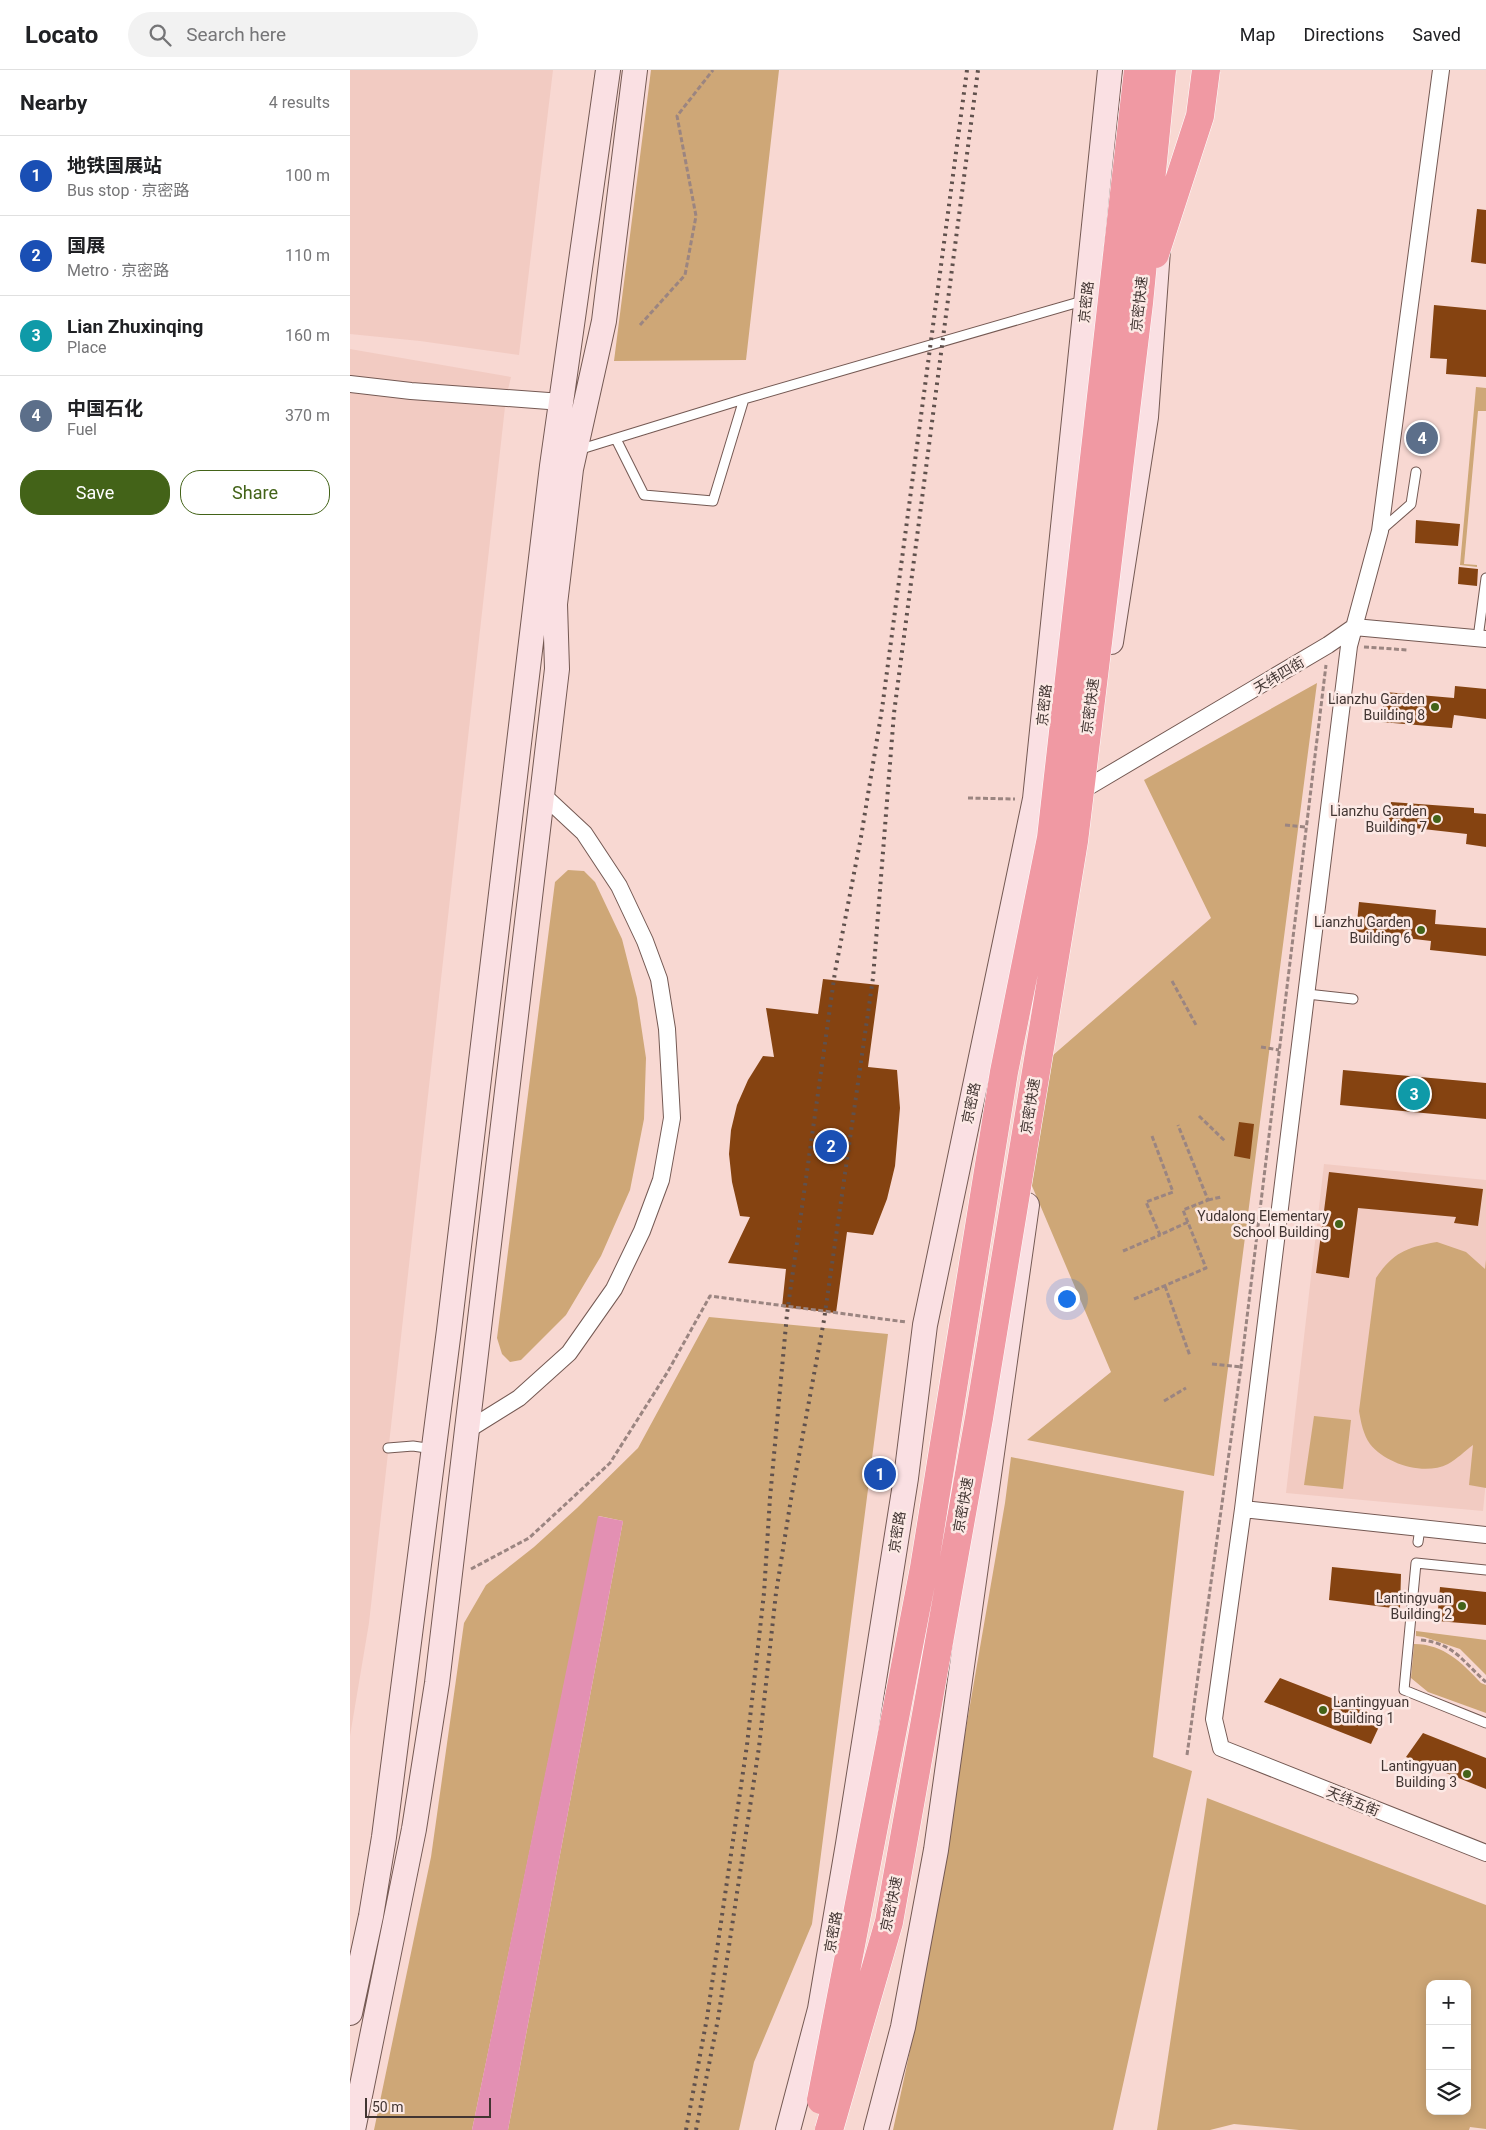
<!DOCTYPE html>
<meta charset="utf-8">
<style>
body{margin:0;font-family:Roboto,"Noto Sans SC",sans-serif;background:#f2f2f2;color:#202124}
.controls{position:absolute;right:15px;bottom:15px;display:grid;overflow:hidden;border-radius:10px;box-shadow:0 2px 12px #0003}
.controls button{width:45px;height:45px;display:grid;place-items:center;padding:0;border:0;border-bottom:1px solid #e0e0e0;background:#fff;color:#202124;font:25px sans-serif}
.scale{position:absolute;left:15px;bottom:12px;width:126px;box-sizing:border-box;padding-left:5px;border:2px solid #413532;border-top:0;font-size:14px;line-height:18px;white-space:nowrap;color:#413532;-webkit-text-stroke:4px #fce9e5;paint-order:stroke}
.you{position:absolute;left:716px;top:1228px;width:18px;height:18px;margin:-12px;border:4px solid #fff;border-radius:50%;background:#1a73e8;box-shadow:0 0 0 8px #1a73e833}
.badge{display:grid;place-items:center;width:32px;height:32px;border-radius:50%;background:#436318;color:#fff;font-size:16px;font-weight:700}
.pin{position:absolute;translate:-50% -50%;border:2px solid #fff;box-shadow:0 1px 5px #0006}
.list{margin:0;padding:0;list-style:none}
h2{display:flex;justify-content:space-between;align-items:center;height:65px;margin:0;padding:0 20px;font-size:21px}
h2 small{font-size:16px;font-weight:400;color:#757577}
.list li{display:grid;grid-template-columns:32px 1fr auto;gap:15px;align-items:center;box-sizing:border-box;height:80px;padding:0 20px;border-top:1px solid #e0e0e0}
.list b{display:block;font-size:19px;white-space:nowrap}
.list p{margin:0;font-size:16px;white-space:nowrap;color:#757577}
.list em{font-size:16px;font-style:normal;color:#757577}
.actions{display:flex;gap:10px;padding:15px 20px}
.actions a{flex:1;padding:11px 0;border:1px solid #436318;border-radius:20px;text-align:center;font-size:18px;color:#436318}
.actions .main{background:#436318;color:#fff}
.icon{flex:none;width:28px;height:28px;fill:none;stroke:currentColor;stroke-width:2;stroke-linecap:round;stroke-linejoin:round}
.map{position:relative;flex:none;width:1136px;height:2060px;overflow:hidden}
header{display:flex;align-items:center;gap:30px;box-sizing:border-box;height:70px;padding:0 25px;background:#fff;border-bottom:1px solid #e0e0e0}
header strong{font-size:24px}
nav{display:flex;gap:28px;margin-inline-start:auto;font-size:18px}
.search{width:350px;height:45px;background:#f2f2f2;display:flex;align-items:center;gap:12px;box-sizing:border-box;padding:0 18px;border-radius:28px;color:#757577;font-size:19px}
main{display:flex}
aside{flex:1;background:#fff}
.map>svg:first-child{display:block}
.built{fill:#f2cbc2}
.green{fill:#cea777;fill-rule:evenodd}
.water{fill:#e390b3}
.building{fill:#854311}
.lines{fill:none;stroke-linecap:round;stroke-linejoin:round}
.lane-casing{stroke:#745953;stroke-width:11}
.street-casing{stroke:#745953;stroke-width:18}
.secondary-casing{stroke:#745953;stroke-width:26}
.path{stroke:#9b8581;stroke-width:3;stroke-dasharray:5 2.5;stroke-linecap:butt}
.lane{stroke:#fff;stroke-width:9}
.street{stroke:#fff;stroke-width:16}
.secondary{stroke:#fae0e3;stroke-width:24}
.rail{stroke:#60514d;stroke-width:4;stroke-dasharray:2.5 5;stroke-linecap:butt}
.highway-bridge-casing{stroke:#fff;stroke-width:29;stroke-linecap:butt}
.highway-bridge{stroke:#f099a3;stroke-width:28}
.poi-dot{fill:#436318;stroke:#fce9e5;stroke-width:2}
.labels{text-anchor:middle;dominant-baseline:central;stroke-width:5;stroke-linejoin:round;paint-order:stroke}
.street-label{font-size:14px;fill:#413532;stroke:#fce9e5}
.poi-label{font-size:14px;fill:#413532;stroke:#fce9e5;text-anchor:end}
</style>
<header>
<strong>Locato</strong>
<div class="search"><svg class="icon" aria-label="search" viewBox="0 0 24 24"><circle cx="10" cy="10" r="6"/><path d="M15 15l6 6"/></svg>Search here</div>
<nav><a>Map</a><a>Directions</a><a>Saved</a></nav>
</header>
<main>
<aside>
<h2>Nearby<small>4 results</small></h2>
<ul class="list">
<li><span class="badge" style="background:#1a4fb4">1</span><div><b>地铁国展站</b><p>Bus stop · 京密路</p></div><em>100 m</em></li>
<li><span class="badge" style="background:#1a4fb4">2</span><div><b>国展</b><p>Metro · 京密路</p></div><em>110 m</em></li>
<li><span class="badge" style="background:#0f9aa8">3</span><div><b>Lian Zhuxinqing</b><p>Place</p></div><em>160 m</em></li>
<li><span class="badge" style="background:#5c6f8a">4</span><div><b>中国石化</b><p>Fuel</p></div><em>370 m</em></li>
</ul>
<div class="actions"><a class="main">Save</a><a>Share</a></div>
</aside>
<div class="map">
<svg width="1136" height="2060" viewBox="0 0 1136 2060">
<rect width="100%" height="100%" fill="#f8d8d2"/>
<path class="built" d="M0 0H203L169 285 70 271 0 264Z
M0 279 161 307 156 328 19 1553 0 1666Z
M974 1094 1136 1110V1410L1133 1441 936 1423Z"/>
<path class="green" d="M301 0H429L396 290 264 291Z
M1126 317 1136 318V341H1128L1114 494 1127 495V497L1110 495Z
M967 613 864 1406 677 1370 761 1302 668 1083 679 1006 861 848 794 710Z
M218 800 234 801 245 812 272 869 287 928 296 988 294 1049 280 1120 251 1186 216 1245 171 1290 160 1292 152 1284 147 1268 205 812Z
M1087 1172 1116 1182 1135 1199 1136 1190V1418L1119 1415 1123 1375C1115 1381 1107 1389 1098 1394 1074 1406 1036 1394 1020 1374 1013 1364 1011 1352 1009 1341L1026 1208C1043 1182 1058 1177 1087 1172Z
M359 1247 538 1264 462 1854 404 1992 389 2060H158L273 1451 249 1446 122 2060H24L81 1787 114 1553 136 1515 184 1477 227 1438 288 1378Z
M964 1346 1001 1350 993 1419 954 1415Z
M661 1387 834 1421 803 1687 842 1701 763 2060H543L561 1976 655 1433Z
M1066 1561 1136 1570V1605L1110 1579 1074 1567 1066 1566Z
M1064 1574C1094 1574 1112 1593 1131 1613L1136 1615V1643L1078 1622 1061 1608Z
M857 1728 1136 1835V2059L1120 2057 1119 2060H949L884 2054 860 2060H807ZM1080 1914H1117V2041H1080Z"/>
<path class="water" d="M248 1446 273 1451 158 2060H122Z"/>
<path class="building" d="M1127 139 1136 140V194L1121 192Z
M1084 235 1136 240V307L1096 304 1097 289 1080 288Z
M1066 450 1110 454 1108 476 1065 473Z
M1109 497 1128 499 1127 516 1108 514Z
M1105 616 1136 619V649L1104 645 1102 658 1031 652 1035 622 1104 628Z
M1041 732 1124 738V743L1136 744V777L1116 774 1117 764 1038 755Z
M1009 832 1086 840 1085 854 1136 858V886L1080 880 1081 871 1006 862Z
M473 909 529 915 518 997 547 1000 550 1038 545 1096 537 1129 523 1165 497 1162 486 1243 432 1237 436 1199 378 1193 400 1147 390 1146 382 1112 379 1084 381 1060 387 1035 398 1010 413 986 424 987 416 938 468 944Z
M993 1000 1136 1013V1049L990 1035Z
M889 1052 904 1054 900 1089 884 1086Z
M979 1102 1133 1119 1128 1156 1104 1153 1106 1147 1008 1138 999 1208 966 1203Z
M982 1497 1051 1504 1050 1539 979 1530Z
M1090 1517 1136 1522V1555L1087 1551Z
M930 1608 1033 1648 1021 1674 914 1632Z
M1073 1663 1136 1688V1719L1056 1687Z"/>
<g class="lines">
<defs>
<path id="lane" d="M266 369 294 425 363 431 394 329
M228 380 394 329 736 230
M1030 461 1061 434 1066 402
M1128 568 1136 508
M957 924 1003 929
M38 1378 63 1376 83 1379
M1068 1472 1070 1458
M1136 1500 1066 1493 1054 1620 1136 1653"/>
<path id="street" d="M1091 0 1030 461 999 576 893 1439 864 1649 871 1678 1136 1783
M0 314 61 321 212 332
M738 717 978 575 1004 557 1136 569
M116 1361 169 1328 219 1283 264 1219 292 1161 311 1110 322 1048 317 959 309 909 295 871 269 816 234 763 191 723
M893 1439 1136 1465"/>
<path id="secondary" d="M761 572 796 347 809 166
M0 1943 21 1846 34 1767 99 1260 202 396 258 0
M3 2060 64 1759 87 1613 207 599 205 534 221 399 254 251 285 0
M438 2060 470 1939 498 1774 556 1408 575 1255 685 729 760 0
M526 2060 553 1957 586 1780 677 1135"/>
</defs>
<use href="#lane" class="lane-casing"/>
<use href="#street" class="street-casing"/>
<use href="#secondary" class="secondary-casing"/>
<path class="path" d="M290 255 335 205 346 146 327 46 363 0
M1014 577 1058 580
M618 728 665 729
M935 755 955 757
M822 911 846 955
M911 977 929 980
M849 1046 876 1072
M802 1066 823 1122 796 1132 810 1165 838 1152
M858 1130 871 1127
M773 1181 810 1165
M815 1216 840 1286
M784 1229 856 1198 833 1140 858 1130 828 1055
M862 1294 891 1297
M814 1331 836 1318
M121 1499 179 1468 260 1393 317 1303 360 1226 556 1252
M1071 1570C1104 1573 1114 1593 1136 1612
M837 1685 891 1297 976 595"/>
<use href="#lane" class="lane"/>
<use href="#street" class="street"/>
<use href="#secondary" class="secondary"/>
<path class="rail" d="M336 2060 357 1948 397 1675 414 1523 420 1428 437 1244 485 902 511 767 532 639 617 0
M346 2060 368 1949 409 1677 426 1523 441 1429 474 1250 523 908 544 643 628 0"/>
<defs>
<path id="highway-bridge" d="M805 184 850 46 856 0
M471 2030 574 1498 654 1002 701 768 788 0
M479 2060 539 1852 629 1348 724 771 789 233 812 0"/>
</defs>
<use href="#highway-bridge" class="highway-bridge-casing"/>
<use href="#highway-bridge" class="highway-bridge"/>
</g>
<g class="poi-dot">
<circle cx="1085" cy="637" r="5"/>
<circle cx="1087" cy="749" r="5"/>
<circle cx="1071" cy="860" r="5"/>
<circle cx="989" cy="1154" r="5"/>
<circle cx="1112" cy="1536" r="5"/>
<circle cx="973" cy="1640" r="5"/>
<circle cx="1117" cy="1704" r="5"/>
</g>
<g class="labels">
<g class="street-label">
<text transform="translate(736 232) rotate(-84)">京密路</text>
<text transform="translate(789 234) rotate(-84)">京密快速</text>
<text transform="translate(929 605) rotate(-31)">天纬四街</text>
<text transform="translate(694 635) rotate(-84)">京密路</text>
<text transform="translate(740 636) rotate(-83)">京密快速</text>
<text transform="translate(621 1033) rotate(-78)">京密路</text>
<text transform="translate(680 1036) rotate(-81)">京密快速</text>
<text transform="translate(613 1435) rotate(-80)">京密快速</text>
<text transform="translate(547 1462) rotate(-81)">京密路</text>
<text transform="translate(1003 1731) rotate(22)">天纬五街</text>
<text transform="translate(541 1834) rotate(-78)">京密快速</text>
<text transform="translate(483 1862) rotate(-80)">京密路</text>
</g>
<g class="poi-label">
<text x="1075" y="629">Lianzhu Garden<tspan x="1075" dy="16">Building 8</tspan></text>
<text x="1077" y="741">Lianzhu Garden<tspan x="1077" dy="16">Building 7</tspan></text>
<text x="1061" y="852">Lianzhu Garden<tspan x="1061" dy="16">Building 6</tspan></text>
<text x="979" y="1146">Yudalong Elementary<tspan x="979" dy="16">School Building</tspan></text>
<text x="1102" y="1528">Lantingyuan<tspan x="1102" dy="16">Building 2</tspan></text>
<text x="983" y="1632" text-anchor="start">Lantingyuan<tspan x="983" dy="16">Building 1</tspan></text>
<text x="1107" y="1696">Lantingyuan<tspan x="1107" dy="16">Building 3</tspan></text>
</g>
</g>
</svg>
<div class="controls">
<button>+</button>
<button>−</button>
<button><svg class="icon" aria-label="layers" viewBox="0 0 24 24"><path d="M12 4l9 5-9 5-9-5zM3 14l9 5 9-5"/></svg></button>
</div>
<div class="scale">50 m</div>
<div class="you"></div>
<div class="pin badge" style="left:530px;top:1404px;background:#1a4fb4">1</div>
<div class="pin badge" style="left:481px;top:1076px;background:#1a4fb4">2</div>
<div class="pin badge" style="left:1064px;top:1024px;background:#0f9aa8">3</div>
<div class="pin badge" style="left:1072px;top:368px;background:#5c6f8a">4</div>
</div>
</main>
